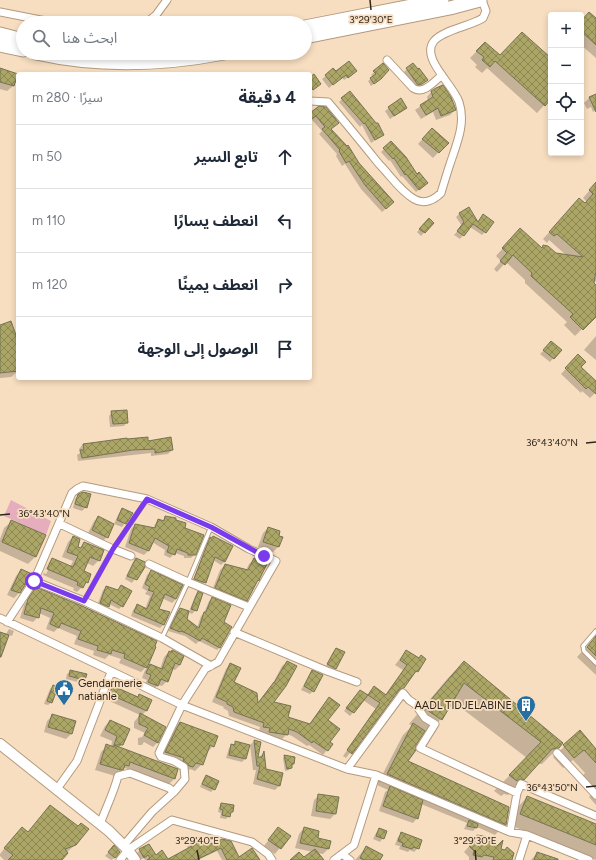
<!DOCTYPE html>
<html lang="ar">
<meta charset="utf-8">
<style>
body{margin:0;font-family:Figtree,"Noto Sans Arabic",sans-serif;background:#f2f2f3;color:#1f2937;direction:rtl}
.controls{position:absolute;right:12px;top:12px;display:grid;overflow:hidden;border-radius:4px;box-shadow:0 2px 6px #0003}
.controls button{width:36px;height:36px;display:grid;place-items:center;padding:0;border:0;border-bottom:1px solid #e0e1e3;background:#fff;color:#1f2937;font:20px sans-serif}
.stop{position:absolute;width:12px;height:12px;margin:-9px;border:3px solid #7c3aed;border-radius:50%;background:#fff}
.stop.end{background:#7c3aed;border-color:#fff;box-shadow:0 1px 4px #0008}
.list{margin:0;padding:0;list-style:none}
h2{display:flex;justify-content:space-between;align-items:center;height:52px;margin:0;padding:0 16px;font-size:17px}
h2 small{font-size:13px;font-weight:400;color:#747a83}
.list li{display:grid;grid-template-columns:26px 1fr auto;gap:12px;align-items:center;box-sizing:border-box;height:64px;padding:0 16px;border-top:1px solid #e0e1e3}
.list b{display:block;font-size:15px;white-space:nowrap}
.list em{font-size:13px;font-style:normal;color:#747a83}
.icon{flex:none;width:22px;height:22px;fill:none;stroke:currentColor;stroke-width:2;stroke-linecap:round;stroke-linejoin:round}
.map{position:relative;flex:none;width:596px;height:860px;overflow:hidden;direction:ltr}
.search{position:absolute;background:#fff;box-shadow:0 2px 6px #0003;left:16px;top:16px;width:296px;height:44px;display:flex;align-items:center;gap:10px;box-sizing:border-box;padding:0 14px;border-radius:22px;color:#747a83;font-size:15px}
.panel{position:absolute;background:#fff;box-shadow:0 2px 6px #0003;left:16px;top:72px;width:296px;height:308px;border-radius:4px;direction:rtl}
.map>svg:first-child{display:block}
.pitch{fill:#e6adbd}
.shadow{fill:#0003;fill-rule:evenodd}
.building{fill:url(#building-cross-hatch);stroke:#767453}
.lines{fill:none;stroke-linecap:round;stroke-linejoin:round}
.lane-casing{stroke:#b39a7e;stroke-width:5.5}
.street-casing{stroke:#b39a7e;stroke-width:9}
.secondary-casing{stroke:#b39a7e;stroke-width:12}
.highway-casing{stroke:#b39a7e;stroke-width:15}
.lane{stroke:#fff;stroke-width:3.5}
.street{stroke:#fff;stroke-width:7}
.secondary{stroke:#fff;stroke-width:10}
.highway{stroke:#fff;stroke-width:13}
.route{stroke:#7c3aed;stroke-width:5}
.ticks{fill:none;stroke:#30261b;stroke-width:1.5}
.labels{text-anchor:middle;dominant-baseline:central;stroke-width:3.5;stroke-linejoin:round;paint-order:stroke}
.poi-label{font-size:11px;fill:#30261b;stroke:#f8dec0;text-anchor:start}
.ticks-label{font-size:10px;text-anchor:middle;fill:#30261b;stroke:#f8dec0;stroke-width:3.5;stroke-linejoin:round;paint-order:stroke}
</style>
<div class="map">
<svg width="596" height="860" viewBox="0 0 596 860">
<defs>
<pattern id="building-cross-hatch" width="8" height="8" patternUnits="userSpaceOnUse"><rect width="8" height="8" fill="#aba666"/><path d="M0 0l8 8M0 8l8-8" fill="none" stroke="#8c8753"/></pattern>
</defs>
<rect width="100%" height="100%" fill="#f8dec0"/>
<path class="pitch" d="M11 500 51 521 46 535 4 516Z"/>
<path class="shadow" d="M596 19V58L581 45V21Z
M478 50 500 57 551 60V98L537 113 487 68 482 73 475 67 477 65 470 58Z
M383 64 380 79 371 86 368 81 374 77 371 75Z
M407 69 427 80 418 87H415L404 72Z
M0 70 16 74 13 86 7 91 0 89Z
M333 70 335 72 353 74 344 80 342 77 329 88 322 79Z
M432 91 455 110 450 115 436 120 433 112 421 119 415 110 428 101 427 97Z
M596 95V110L593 112 591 107 587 109 584 103 589 98Z
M342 99 383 135 371 143 362 125 360 127 339 102Z
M400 100 402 111 390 119 385 111Z
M319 108 330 129 358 164 389 206 382 212 361 189 345 164 342 166 336 156 337 154 319 134 322 131 312 120 310 121V115Z
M427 134 447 143 433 158 418 144Z
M391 142 423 186 416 192 402 176 401 177 390 160 389 161 381 152Z
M596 183V282L594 280 593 284 596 286V315L575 336 564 325 567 322 525 283V280L506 262 497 272 494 269 501 261 496 256 513 237 541 248 543 246 556 254 566 255 549 240 547 243 543 239 572 207 585 204 587 202 583 198Z
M459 214 477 223 483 215 485 232 482 235 470 227 460 239 454 235 462 226 456 217Z
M429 219 433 223 421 236 417 232Z
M0 326 15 335 18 371 11 377 0 378Z
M596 336V360L584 350Z
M548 346 560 350 550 362 540 354Z
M578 356 580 367 596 383V392L590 398 582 391 581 393 561 374Z
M112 412 127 422 124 426 110 427 109 416Z
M127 440 147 442 172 450 168 454 151 456V453L78 461 77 455 80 453 79 449 83 444Z
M79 495 86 507 82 511 73 508 75 499Z
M122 509 132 514 122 527 114 524 119 513Z
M166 517 183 529 195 554 191 558H184V556L175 553 170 558 164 555 165 550 152 542 148 551 144 555 125 547 131 529 135 525 153 529 155 524 159 520 161 521Z
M97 518 107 537 103 541 88 533 94 521Z
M12 521 36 556 28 564 0 551V539L4 528Z
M268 528 278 536 281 538 278 547 273 552 258 547 263 533Z
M73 537 76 547 79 549 84 544 99 560 93 566 87 563 83 572 87 582 77 592 73 590 74 588 43 575 47 565 52 559 70 567 73 561 62 557 68 542ZM48 564H51L46 574 44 573Z
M213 537 232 546 224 562 221 565 213 560 205 582 202 585 192 582 208 541Z
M136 559 144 566 132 583 125 579 133 562Z
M254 559 258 580 255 583 246 600 241 605 211 593 220 570 225 565 246 570 249 564Z
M21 570 30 575 19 593 14 598 7 595 16 576Z
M151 571 176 599 172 603 162 598 158 610 164 624 160 628 131 616 133 610 137 606 145 609 150 596 145 594 147 591 142 588 147 575Z
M121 586 122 606 119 609 109 604 104 610 97 606 103 590 107 587 117 591Z
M36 588 146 667 141 672 119 663 121 659 109 655 105 659 93 655 94 651 74 644 77 636 58 628 54 632 46 629 50 618 39 613 38 617 33 622 20 618 24 605Z
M198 593 196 610 192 614 188 612 186 619 197 628 201 616 204 613 209 601 212 598 222 623 220 647 217 650 199 641 196 644 185 636 168 631 177 612 180 609 189 612 195 596Z
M9 629 14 631 12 636 6 634Z
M596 637V675L577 657Z
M336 649V669L332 672 325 668 333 652Z
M406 651 417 671 403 687 395 694 346 758 343 756 376 709 363 700 350 716 344 711 357 694 367 696 374 687 385 695 403 670 395 665Z
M169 652 180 665 175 670 172 669 167 681 162 686 158 685 153 690 144 686 147 680 142 678 145 670 150 665 160 669 164 657Z
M287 662 272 702 286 718 309 724 325 703 329 742 332 744 323 755 309 745 307 746 292 736 287 734 282 739 265 736 266 733 259 731 260 727 229 716 228 711 223 708 224 707 212 702 226 669 230 664 233 682 257 704 272 685 282 666Z
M464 662 558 748 542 764H537L508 795 504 794 501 796 494 791 527 758 452 701 441 719 425 735 422 733 407 761 505 824 495 835 477 827 473 831 464 829 467 823 421 804 417 818 413 823 379 811 385 792 388 790 377 785 403 735 412 726 409 724 448 678Z
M71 671 85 675 84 680 81 683 66 679 67 674Z
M312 671 313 691 310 694 301 690 309 675Z
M53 686 52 702 48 705 44 704 50 689Z
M113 687 136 698 139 695 151 700 146 711 142 715 165 728 157 743 153 747 144 742 142 745H138V738L142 737 145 733 134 728V722L140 715 105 699 108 692Z
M52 716 74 722 71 734 66 739 44 732 47 721Z
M110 721 122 744 118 748 174 779 168 785 125 768 115 776 95 770 101 752 107 746 111 747 112 741 100 736 105 726Z
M180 723 213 746 206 754 202 764 195 771 190 769 186 774 177 768 178 765 159 759 173 730Z
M580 732 596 750V805L589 797 595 791 580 779 585 773 573 760 563 768 553 757Z
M254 741 260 742 256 759 259 758 263 753 266 770 279 786 275 790 253 784 256 770H253L250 745Z
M236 742 245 759 242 762 226 758 229 748Z
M285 756 293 764 289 770 285 771 283 758Z
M207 776 214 789 211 792 200 787 203 780Z
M319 795 335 814 330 819 311 816 314 800Z
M527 797 596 825V860L510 825 517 808Z
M222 804 232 812 226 819 220 818 221 813 218 812 219 807Z
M278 828 289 836 275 854 264 846Z
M304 828 316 839 330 842 328 849 323 854 316 853 321 860H291L304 859 313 852 295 848 299 834Z
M379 829 383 838 380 842 373 839 376 833Z
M28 833 75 845 66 853 60 860H4L0 856V854L15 835Z
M402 833 418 848 414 852 410 850 408 852 399 849 400 846 395 845 398 837Z
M478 836 500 850 504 851 507 848 511 860H469V857L464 852Z
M222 840 238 858 259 860H222L217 851 198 860H145L144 858 140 860 136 854 140 850 168 860 188 849 187 847 191 843 207 846 212 845Z
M114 846 115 858 111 860 105 856Z
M366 848 379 860H355Z
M537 853 558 860H531Z"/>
<path class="building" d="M589 12 596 18V45L581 31V21Z
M522 32 551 58V99L545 106 495 61 490 67 482 60 484 57 476 51 485 42 500 55Z
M349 61 357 71 348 78 346 75 333 85 325 75 333 68 336 71Z
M383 63 389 70 381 79 374 84 370 78 376 74 373 71Z
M413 63 418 69 419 68 428 80 422 84 418 85 406 68Z
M0 68 18 74 14 86 0 82Z
M314 74 321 84 313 90 310 86V77Z
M443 85 451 97 456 110 441 116 438 108 426 115 420 105 433 97 431 91 436 88Z
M350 91 376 123H378L384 135 375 140 365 123 364 124 341 98Z
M596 94V112L589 97Z
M401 98 407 108 394 116 388 107Z
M319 106 326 107 339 123 331 129 347 146 348 145 359 163 394 202 386 209 365 185 349 161 346 163 339 151 340 150 322 129 325 127 316 116 310 120V113Z
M432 128 449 143 439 153 422 139Z
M391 141 406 157 417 174 419 172 428 183 419 190 406 174 405 175 394 158 393 159 383 148Z
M596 182V271L594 283 596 285V317L583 330 570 317 573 314 531 276 532 273 513 255 505 265 500 261 507 253 502 248 520 228 542 248 543 245 548 246 556 253 583 257 557 234 554 236 549 232 579 198 585 203 593 194 589 190Z
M469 207 478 222 483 214 494 222 486 233 473 224 464 236 457 231 464 222 459 213Z
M429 218 434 223 425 233 419 229Z
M11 321 16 335 18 371 0 373V325Z
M551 341 562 350 554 359 543 350Z
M578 354 586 362 581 367 596 381V394L588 387 586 389 565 368Z
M127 410 128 423 113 424 111 411Z
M148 437V441L171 437 173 450 155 453V449L133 450 82 458 80 450H84L83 444 127 438V439Z
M83 492 91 494 87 508 75 504 78 494Z
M122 508 133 513 126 524 117 520Z
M98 516 114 524 108 538 92 530Z
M165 516 176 518V520L186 523 185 528 204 535 196 555H188V553L177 549 175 555 167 552 169 546 155 538 149 551 129 543 135 524 155 528 158 519 164 521Z
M11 520 46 535 36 557 2 542Z
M268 527 280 531 279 536 283 537 279 547 263 542Z
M73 536 80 539 78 547 81 548 84 542 104 550 100 561 90 557 84 571 91 574 88 583 86 582 83 588 77 585 78 582 47 569 52 558 73 567 78 556 67 552Z
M213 536 233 546 225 562 215 557 206 583 194 579 210 537 212 538Z
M136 558 145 562V567L137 580 127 576Z
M254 558 267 564 260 578 259 581 258 580 247 601 215 588 225 564 248 570Z
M21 569 32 574 20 593 11 590Z
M151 570 183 585 176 599 165 594 159 609 170 612 164 625 134 612 137 604 147 609 154 592 148 590 150 587 145 584Z
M121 585 132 591 123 607 111 600 109 607 100 603 106 586 118 590Z
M36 587 82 606 157 641 155 646 156 647 147 668 124 658 125 654 112 650 111 654 97 650 98 646 78 639 81 631 61 623 59 628 50 624 54 613 41 608 39 618 24 614 28 599Z
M198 591 203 593 197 611 191 609Z
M212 597 231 605 224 622 232 627 230 630 220 648 202 638 200 641 188 634 181 631 180 632 170 628 180 608 189 611 187 619 199 628 204 612H206Z
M0 632 9 635 1 657H0Z
M596 636V656L587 647Z
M336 648 345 652 336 669 327 664Z
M172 650 184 656 180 665 175 663 168 682 161 679 158 686 148 682 151 675 146 673 150 664 162 669 169 651 171 652Z
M406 650 419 658 421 655 426 659 418 672 416 671 404 688 399 690 352 754 347 750 380 703 368 695 374 686 386 695 407 665 400 660Z
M287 661 297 666 286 686 274 702 291 706 288 717 310 724 329 697 340 705 328 720 340 729 330 742 333 744 328 751 313 741 312 743 297 732 289 729 288 735 269 732 270 728 263 727 264 723 234 712 233 707 227 704V702L216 697 230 663 241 668 234 682 257 693 258 703 274 682V683Z
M464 661 563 743 559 748 552 749 524 780 520 779 517 781 509 775 541 742 464 683 442 720 424 708Z
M70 670 87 674 85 680 69 676Z
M312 670 323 675 314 692 304 686Z
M53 685 58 687 52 703 47 701Z
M113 686 138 697 139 694 152 700 147 711 109 694Z
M360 690 368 695 354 713 346 708Z
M140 713 166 727 158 743 144 735 148 728 139 724V717Z
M52 714 76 721 72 734 48 727Z
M110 720 130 729 123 745H114L117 736 105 730Z
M180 722 218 736 214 747 210 745 203 765 196 763 193 767 189 766 183 761 184 758 165 752Z
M413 723 425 731 416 745V750L408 761 509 807 506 825 387 774Z
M580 730 596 749V763L584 750 574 758 563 745Z
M254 740 261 742 258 757H262L264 751 266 769 283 773 280 786 257 779 260 766H257Z
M235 741 250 745 246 759 229 755 231 744 235 745Z
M106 744 114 747V745L178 769 175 779 130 762 129 766 125 765 123 770H121L100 764Z
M284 755 295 757 294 764H292V768L287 769Z
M206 775 219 781 215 790 202 784Z
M390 786 423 800 418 819 383 806Z
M318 794 339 797 336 814 316 811Z
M527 796 596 824V845L520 814Z
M221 803 234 805 233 812H231L230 817 222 815 223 810 220 809Z
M50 805 78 826 81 823 89 829 76 845 65 849 68 853 62 860H8L13 855 4 848 22 827 28 832Z
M469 820 478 824 477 828 467 826Z
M278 827 291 836 281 849 268 840Z
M304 827 319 831 318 838 331 841 329 849 300 843Z
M379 828 387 831 384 839 376 836Z
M401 832 422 840 419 849 413 847 412 849 402 846 403 843 398 841Z
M477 835 489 837 488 841 492 842 497 846 503 840 501 849 505 850 507 847 514 853 512 860H493L494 857 484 855 482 857 473 855 474 851 469 846 473 840H476Z
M202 836 207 845 212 843 213 844 222 839 231 841 239 857 252 848 260 860H227L221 848 196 860H147L150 858 148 855 144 858 139 849 149 844 156 855 162 850 168 859 192 846 190 842Z
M114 845 120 852 115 858 108 852Z
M366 846 383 855 380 860H364L360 858Z
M315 849 324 860H290L299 852 304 857Z
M537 852 558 859V860H534Z"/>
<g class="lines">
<defs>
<path id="lane" d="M84 601 113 549 147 499
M596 631 583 646 584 651 596 663
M162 638 188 582 211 527"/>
<path id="street" d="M0 12 56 23
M146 23 156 15 167 0
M387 60 413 88C423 95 434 82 442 75
M310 101 328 102C345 122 362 143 379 164 390 175 400 191 414 199 424 205 434 200 441 193 444 183 447 173 450 164 457 143 466 123 459 102 453 84 420 58 434 41 443 30 471 26 483 18L486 11 482 0
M60 524 113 549 131 556
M149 564 188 582 249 607
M34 581 84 601 162 638 211 666
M0 618 182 705 347 769 376 775 510 832 527 835 589 860
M7 622 34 581 72 493 77 489 83 486 147 499 211 527 249 549 276 561 218 662 205 669 182 705 159 753 161 757 174 761 184 767 185 779 174 792 152 812 124 845
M234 632 327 671 357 682
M557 753 596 795
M347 769 403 693 409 700 415 704 425 718 435 724 420 748 517 793
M57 789 77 761 111 672
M100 824C106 808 114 792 118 776L130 773 169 788 174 792
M510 832 517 793 521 784 596 816
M342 854 350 860
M120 860 128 850 172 820 252 842 268 854 272 860
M334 860 354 845 376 775
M519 860 527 835"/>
<path id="secondary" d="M0 744 109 831 128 850 135 860"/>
<path id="highway" d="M305 27 442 0
M0 34 23 40
M305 37 450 8 480 0
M0 45 23 50
M36 53C98 67 162 65 224 53"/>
</defs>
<use href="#lane" class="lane-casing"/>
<use href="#street" class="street-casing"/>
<use href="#secondary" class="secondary-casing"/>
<use href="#highway" class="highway-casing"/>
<use href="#lane" class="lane"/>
<use href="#street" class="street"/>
<use href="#secondary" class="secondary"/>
<use href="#highway" class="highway"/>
</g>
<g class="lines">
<path class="route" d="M34 581 84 601 113 549 147 499 211 527 264 556"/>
</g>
<path class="ticks" d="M370 0 371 10M586 443 596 442M0 515 10 514M586 787 596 786M197 850 199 860M475 850 476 860"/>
<defs>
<symbol id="civic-pin" viewBox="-11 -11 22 30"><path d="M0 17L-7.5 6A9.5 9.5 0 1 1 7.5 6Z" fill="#266fa3" stroke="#f8dec0"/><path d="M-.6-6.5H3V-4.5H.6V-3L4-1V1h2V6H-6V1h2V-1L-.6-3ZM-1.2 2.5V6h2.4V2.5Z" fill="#fff"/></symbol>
<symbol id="building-pin" viewBox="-11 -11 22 30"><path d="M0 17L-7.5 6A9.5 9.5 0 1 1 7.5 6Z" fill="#266fa3" stroke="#f8dec0"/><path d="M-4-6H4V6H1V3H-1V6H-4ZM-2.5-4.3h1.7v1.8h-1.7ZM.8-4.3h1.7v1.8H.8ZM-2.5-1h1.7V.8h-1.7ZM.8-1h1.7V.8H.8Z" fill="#fff"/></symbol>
</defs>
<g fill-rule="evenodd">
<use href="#civic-pin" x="53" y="678" width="22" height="30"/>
<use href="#building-pin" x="515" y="694" width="22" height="30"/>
</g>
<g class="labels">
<g class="poi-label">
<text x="78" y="683">Gendarmerie<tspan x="78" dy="13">natianle</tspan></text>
<text x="512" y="705" text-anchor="end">AADL TIDJELABINE</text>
</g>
</g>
<g class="ticks-label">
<text x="371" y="23">3°29'30"E</text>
<text x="552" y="446">36°43'40"N</text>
<text x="44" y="517">36°43'40"N</text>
<text x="552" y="791">36°43'50"N</text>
<text x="197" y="844">3°29'40"E</text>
<text x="475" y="844">3°29'30"E</text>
</g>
</svg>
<div class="controls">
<button>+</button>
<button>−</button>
<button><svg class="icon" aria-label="locate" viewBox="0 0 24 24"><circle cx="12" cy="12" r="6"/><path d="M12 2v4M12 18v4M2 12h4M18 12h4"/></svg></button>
<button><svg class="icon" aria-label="layers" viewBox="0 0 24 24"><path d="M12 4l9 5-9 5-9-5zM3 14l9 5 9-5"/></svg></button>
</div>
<div class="stop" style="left:34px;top:581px"></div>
<div class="stop end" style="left:264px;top:556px"></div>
<div class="search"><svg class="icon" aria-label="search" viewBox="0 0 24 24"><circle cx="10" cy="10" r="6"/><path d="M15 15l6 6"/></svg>ابحث هنا</div>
<section class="panel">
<h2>4 دقيقة<small>سيرًا · 280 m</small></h2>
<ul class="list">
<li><svg class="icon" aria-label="ahead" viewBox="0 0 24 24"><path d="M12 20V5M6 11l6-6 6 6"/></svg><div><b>تابع السير</b></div><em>50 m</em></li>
<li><svg class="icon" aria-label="left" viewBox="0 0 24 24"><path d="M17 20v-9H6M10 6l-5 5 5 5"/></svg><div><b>انعطف يسارًا</b></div><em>110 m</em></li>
<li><svg class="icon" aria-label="right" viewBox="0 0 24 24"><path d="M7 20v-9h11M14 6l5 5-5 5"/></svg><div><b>انعطف يمينًا</b></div><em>120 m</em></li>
<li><svg class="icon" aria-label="arrive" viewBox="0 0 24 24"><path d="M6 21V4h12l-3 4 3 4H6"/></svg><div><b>الوصول إلى الوجهة</b></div></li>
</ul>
</section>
</div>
